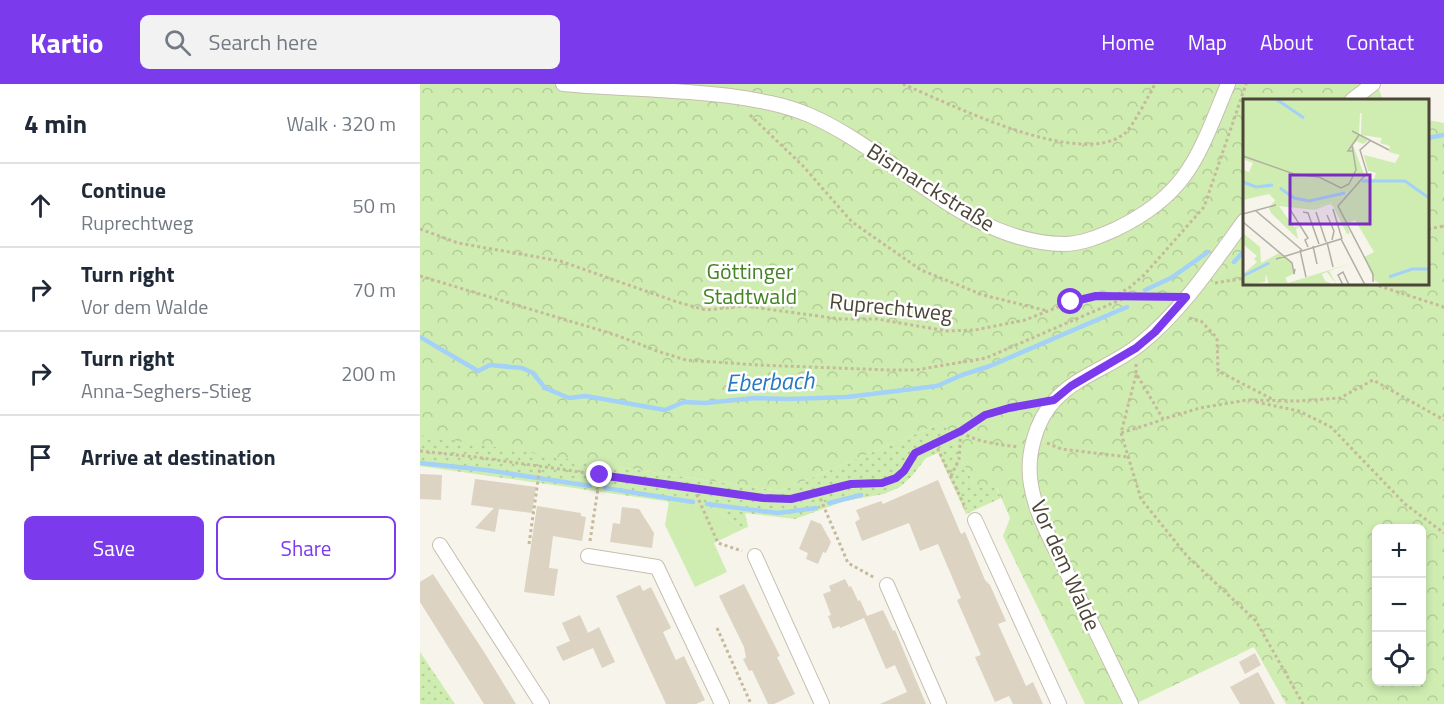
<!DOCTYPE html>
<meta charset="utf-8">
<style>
body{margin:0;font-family:"Titillium Web",sans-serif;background:#f2f2f3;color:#1f2937}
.controls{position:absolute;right:18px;bottom:18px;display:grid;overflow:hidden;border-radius:9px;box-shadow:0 3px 9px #0003}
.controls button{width:54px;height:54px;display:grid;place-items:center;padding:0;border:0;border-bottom:2px solid #e0e1e3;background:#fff;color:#1f2937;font:30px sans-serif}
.stop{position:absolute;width:18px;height:18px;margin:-14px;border:4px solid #7c3aed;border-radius:50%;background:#fff}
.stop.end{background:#7c3aed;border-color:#fff;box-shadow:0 2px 6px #0008}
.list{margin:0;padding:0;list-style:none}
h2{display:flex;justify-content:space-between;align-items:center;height:78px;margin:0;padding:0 24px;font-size:26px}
h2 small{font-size:20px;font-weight:400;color:#747a83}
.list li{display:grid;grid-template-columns:39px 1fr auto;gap:18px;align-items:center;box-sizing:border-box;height:84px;padding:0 24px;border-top:2px solid #e0e1e3}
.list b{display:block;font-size:22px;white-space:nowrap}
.list p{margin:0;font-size:20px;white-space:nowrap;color:#747a83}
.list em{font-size:20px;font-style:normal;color:#747a83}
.actions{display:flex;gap:12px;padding:18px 24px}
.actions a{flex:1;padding:14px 0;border:2px solid #7c3aed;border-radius:9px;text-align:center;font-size:21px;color:#7c3aed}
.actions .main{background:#7c3aed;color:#fff}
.icon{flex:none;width:33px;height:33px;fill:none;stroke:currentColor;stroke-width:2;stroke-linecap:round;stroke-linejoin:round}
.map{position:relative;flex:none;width:1024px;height:620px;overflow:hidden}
header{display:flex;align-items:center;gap:36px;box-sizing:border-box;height:84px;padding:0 30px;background:#7c3aed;color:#fff}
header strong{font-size:28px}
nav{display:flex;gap:33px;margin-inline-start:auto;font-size:21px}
.search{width:420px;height:54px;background:#f2f2f3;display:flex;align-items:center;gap:15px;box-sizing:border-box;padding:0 21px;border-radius:9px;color:#747a83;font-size:22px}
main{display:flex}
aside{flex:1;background:#fff}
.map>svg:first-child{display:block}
.grass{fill:url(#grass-dots)}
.forest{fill:url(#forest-crowns);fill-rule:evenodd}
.green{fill:#cfedb1}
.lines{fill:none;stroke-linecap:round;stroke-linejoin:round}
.stream{stroke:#a4d1f7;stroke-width:4.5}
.building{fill:#dcd3c2}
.minor-casing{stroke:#c6bfaf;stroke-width:16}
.path{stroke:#c6b99c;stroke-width:3;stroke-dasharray:3 3;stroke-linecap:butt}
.minor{stroke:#fff;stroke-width:14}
.route{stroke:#7c3aed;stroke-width:8}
.labels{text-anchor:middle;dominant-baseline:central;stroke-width:5;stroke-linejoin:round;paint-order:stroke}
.street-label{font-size:22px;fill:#4c4538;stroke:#fff}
.park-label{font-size:22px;fill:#448424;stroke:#fff}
.water-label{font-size:24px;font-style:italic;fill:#2679c2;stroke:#fff}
.inset-river{fill:none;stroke:#a4d1f7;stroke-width:3}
.inset-road{fill:none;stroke:#b2aea3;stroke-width:1.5}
.view{fill:#7b2cbf;fill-opacity:0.15;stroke:#7b2cbf;stroke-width:3}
.inset-edge{fill:none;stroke:#4c4538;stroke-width:3}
</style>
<header>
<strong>Kartio</strong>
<div class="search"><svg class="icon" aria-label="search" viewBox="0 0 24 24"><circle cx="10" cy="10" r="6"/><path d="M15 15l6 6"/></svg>Search here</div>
<nav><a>Home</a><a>Map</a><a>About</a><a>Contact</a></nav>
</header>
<main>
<aside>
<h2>4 min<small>Walk · 320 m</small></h2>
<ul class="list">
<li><svg class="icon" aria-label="ahead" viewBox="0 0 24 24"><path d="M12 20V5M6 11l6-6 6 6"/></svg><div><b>Continue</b><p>Ruprechtweg</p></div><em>50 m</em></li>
<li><svg class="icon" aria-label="right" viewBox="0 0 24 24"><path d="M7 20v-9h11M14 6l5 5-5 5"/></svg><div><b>Turn right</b><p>Vor dem Walde</p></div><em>70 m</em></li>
<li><svg class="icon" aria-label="right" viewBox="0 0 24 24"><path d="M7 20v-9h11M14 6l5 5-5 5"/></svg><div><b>Turn right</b><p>Anna-Seghers-Stieg</p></div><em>200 m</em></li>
<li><svg class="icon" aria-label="arrive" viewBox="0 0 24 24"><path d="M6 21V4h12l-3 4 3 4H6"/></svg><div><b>Arrive at destination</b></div></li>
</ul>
<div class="actions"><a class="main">Save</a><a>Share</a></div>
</aside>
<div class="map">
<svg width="1024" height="620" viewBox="0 0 1024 620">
<defs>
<pattern id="grass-dots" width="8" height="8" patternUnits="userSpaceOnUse" patternTransform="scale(1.5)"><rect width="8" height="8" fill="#cfedb1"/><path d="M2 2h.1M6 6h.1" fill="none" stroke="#b3cd99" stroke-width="1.8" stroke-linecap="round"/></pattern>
<pattern id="forest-crowns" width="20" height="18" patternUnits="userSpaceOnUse" patternTransform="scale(1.5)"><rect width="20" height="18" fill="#cfedb1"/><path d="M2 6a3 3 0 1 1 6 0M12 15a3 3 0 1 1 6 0" fill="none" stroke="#b3cd99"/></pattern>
</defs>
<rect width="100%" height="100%" fill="#f6f4eb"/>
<path class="grass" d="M524 338 554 401 576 403 581 414 546 430 518 369 506 374 492 392 480 403 464 410 425 417 375 435 325 429 328 443 323 445 293 424 0 382V351H9L198 383 360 407Z
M0 568 35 620H0Z"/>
<path class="forest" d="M0 0H957L963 16H824V200H1008V36L1024 39V620H866L834 563 715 620H665L583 452 590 434 577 404 554 401 524 338 360 407 198 383 0 351ZM956 444H1002V598H956Z"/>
<path class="green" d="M249 417 293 424 323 445 294 459 307 488 275 503 245 441Z"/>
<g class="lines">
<path class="stream" d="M1008 54 1024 51
M814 178 824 167
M725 206 751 194 788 168
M0 253 58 287 70 281 102 284 113 289 125 304 149 314 166 312 245 326 264 318 285 319 335 314 369 315 427 313 517 302 542 291 570 282 707 223
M0 379 66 386 170 402
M185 404 273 418
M409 419 441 411
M287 420 358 429 396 424"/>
</g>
<path class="building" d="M0 390 22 391 21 416 0 415Z
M55 395 116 403 112 429 79 425 75 448 55 444 74 424 51 421Z
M518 396 541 450 545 448 565 496 570 501 586 537 578 540 606 602 613 598 623 620H593L589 612 575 618 555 573 561 571 537 516 541 514 518 460 500 467 489 439 442 457 435 438 440 435 436 426 461 417 463 420Z
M117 422 161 429V432L166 433 162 457 133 452 129 484 138 485 134 512 104 508Z
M202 423 219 425 234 449 232 464 190 458 193 439 200 440Z
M391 436 401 440 411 458 406 469 403 468 398 480 386 475 388 469 379 465Z
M13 490 66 571 96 620H64L0 518V498Z
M425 495 429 503 431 502 438 517 440 516 447 532 463 526 473 547 475 546 506 620H460L487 608 475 581 466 585 444 534 420 544 419 542 413 545 408 532 411 531 403 510 411 507 409 502Z
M324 500 360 572 357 573 375 610 354 620H348L332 586 329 587 323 575 326 574 324 563 299 512Z
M220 501 223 507 231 503 251 544 243 548 253 570 256 576 264 572 285 616 276 620H246L196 512Z
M160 531 168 549 179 543 195 578 182 584 173 564 143 577 136 563 150 557 142 539Z
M835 569 841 581 825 590 819 578Z
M838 588 855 620H820L810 603Z"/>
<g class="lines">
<defs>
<path id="minor" d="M143 0C198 5 254 5 310 12 337 16 363 20 389 31 474 67 546 159 644 160 662 160 680 152 696 145 769 110 779 70 808 0
M932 16 953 0
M555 436 639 620
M20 461 122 620
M168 472 237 483 302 620
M335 472 402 620
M467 501 519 620
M711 620C690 576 669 533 647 489 634 461 616 432 611 401 606 373 615 337 635 316 658 291 693 282 719 261 760 229 793 180 824 137"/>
</defs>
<use href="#minor" class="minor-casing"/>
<path class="path" d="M483 0C530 20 659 85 704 50 712 44 729 11 735 0
M330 31 383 82 432 138 501 186 563 211 628 227
M0 145 38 159 140 177 257 218 286 226 325 222 420 235H457L527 247 555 246 605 236 651 218 676 212 749 213
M1008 145 1024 142
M0 192 196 251 237 267 266 276 338 281 469 286H496L566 274 707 213
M795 199 824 194
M953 200 1024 223
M698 210 709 204 724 191 784 123 826 0
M769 234 781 237 797 254 798 287 854 316
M716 280V289L743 335 780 324 827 316 879 317 920 314 953 296 1024 336
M716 291 701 349 742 336
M836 318 879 327 911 343 985 420 1024 449
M701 349 721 415 767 472 836 537 883 620
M515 359 546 425
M627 359 641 365 708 373
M0 367 55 373 343 414 371 415 431 400 462 399 476 394 484 387 495 369 541 347 565 331 589 324 613 320
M531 392 539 375 541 347C552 358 583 361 599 363
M274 405 298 459 322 467
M398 409 428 479 455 494
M170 457 180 391
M109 460 120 382
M297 544 331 620"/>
<use href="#minor" class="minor"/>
</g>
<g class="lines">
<path class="route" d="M180 391 343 414 371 415 431 400 462 399 476 394 484 387 495 369 541 347 565 331 589 324 634 316 651 302 716 264 735 248 766 213 676 212 651 218"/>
</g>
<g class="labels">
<g class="street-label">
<text transform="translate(511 103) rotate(32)">Bismarckstraße</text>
<text transform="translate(471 223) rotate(6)">Ruprechtweg</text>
<text transform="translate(646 481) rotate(66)">Vor dem Walde</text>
</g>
<g class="park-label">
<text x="330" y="187">Göttinger<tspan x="330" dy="25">Stadtwald</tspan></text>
</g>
<g class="water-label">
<text transform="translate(350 297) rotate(-2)">Eberbach</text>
</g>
</g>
<g transform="translate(823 15)">
<rect width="186" height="186" fill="#f6f4eb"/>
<path d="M119 49 121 56 152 64 157 56V65L151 72H125ZM33 100 35 104 75 108 88 103 92 109 87 105 72 111 36 107 51 128 57 127 53 130 55 140 28 114 26 109ZM0 134 17 148 18 164 36 154 48 163 50 175 42 179 45 184 109 164 86 172 94 186 84 173 79 175 82 182 92 186H26L23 175 22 183 0 186V175L14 163 11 160 14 157 1 146Z" fill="#cfedb1"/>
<path d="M0 0H186V186H139L131 181 121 158 131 153 112 121 103 125 107 134 104 135 88 103 75 108 35 104 26 95 0 101V71L6 73 10 64 0 60ZM117 14 157 24 146 53 157 56 151 72H127L133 74 131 80 122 78 110 46 114 42 120 45 125 42 116 35Z" fill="#cfedb1" fill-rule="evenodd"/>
<path d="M119 0H186V98L161 82 149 85 157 55 146 52 147 47 137 44 139 39 118 36Z" fill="#cfedb1"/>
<path class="inset-river" d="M33 0 61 19M119 82H162L186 99M0 83 13 88 30 86M37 89 51 99 66 102 102 94M0 177 26 164M146 178 169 170H186"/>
<path class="inset-road" d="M109 32 146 51M127 42 117 51 124 74 95 107 130 175V183M110 52H105L116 36M0 57 51 75 76 78 98 89 106 85 113 71 109 46M90 110 99 140M13 112 59 151M48 112 65 139 62 141 65 148M60 113 65 114 76 145M73 113 83 143M0 115 33 106M84 116 91 132 89 141M0 123 49 164 51 175 52 170M84 143 90 168M70 147 74 165M57 151 63 178M33 160 98 140 122 186M100 186 95 176 100 173 106 186"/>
<path class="view" d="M47 76H127V125H47Z"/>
<rect width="186" height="186" class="inset-edge"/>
</g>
</svg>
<div class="controls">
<button>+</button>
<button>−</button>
<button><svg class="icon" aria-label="locate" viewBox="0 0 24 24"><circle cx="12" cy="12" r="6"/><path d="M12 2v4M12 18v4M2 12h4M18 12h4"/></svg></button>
</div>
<div class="stop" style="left:651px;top:218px"></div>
<div class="stop end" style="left:180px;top:391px"></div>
</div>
</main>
